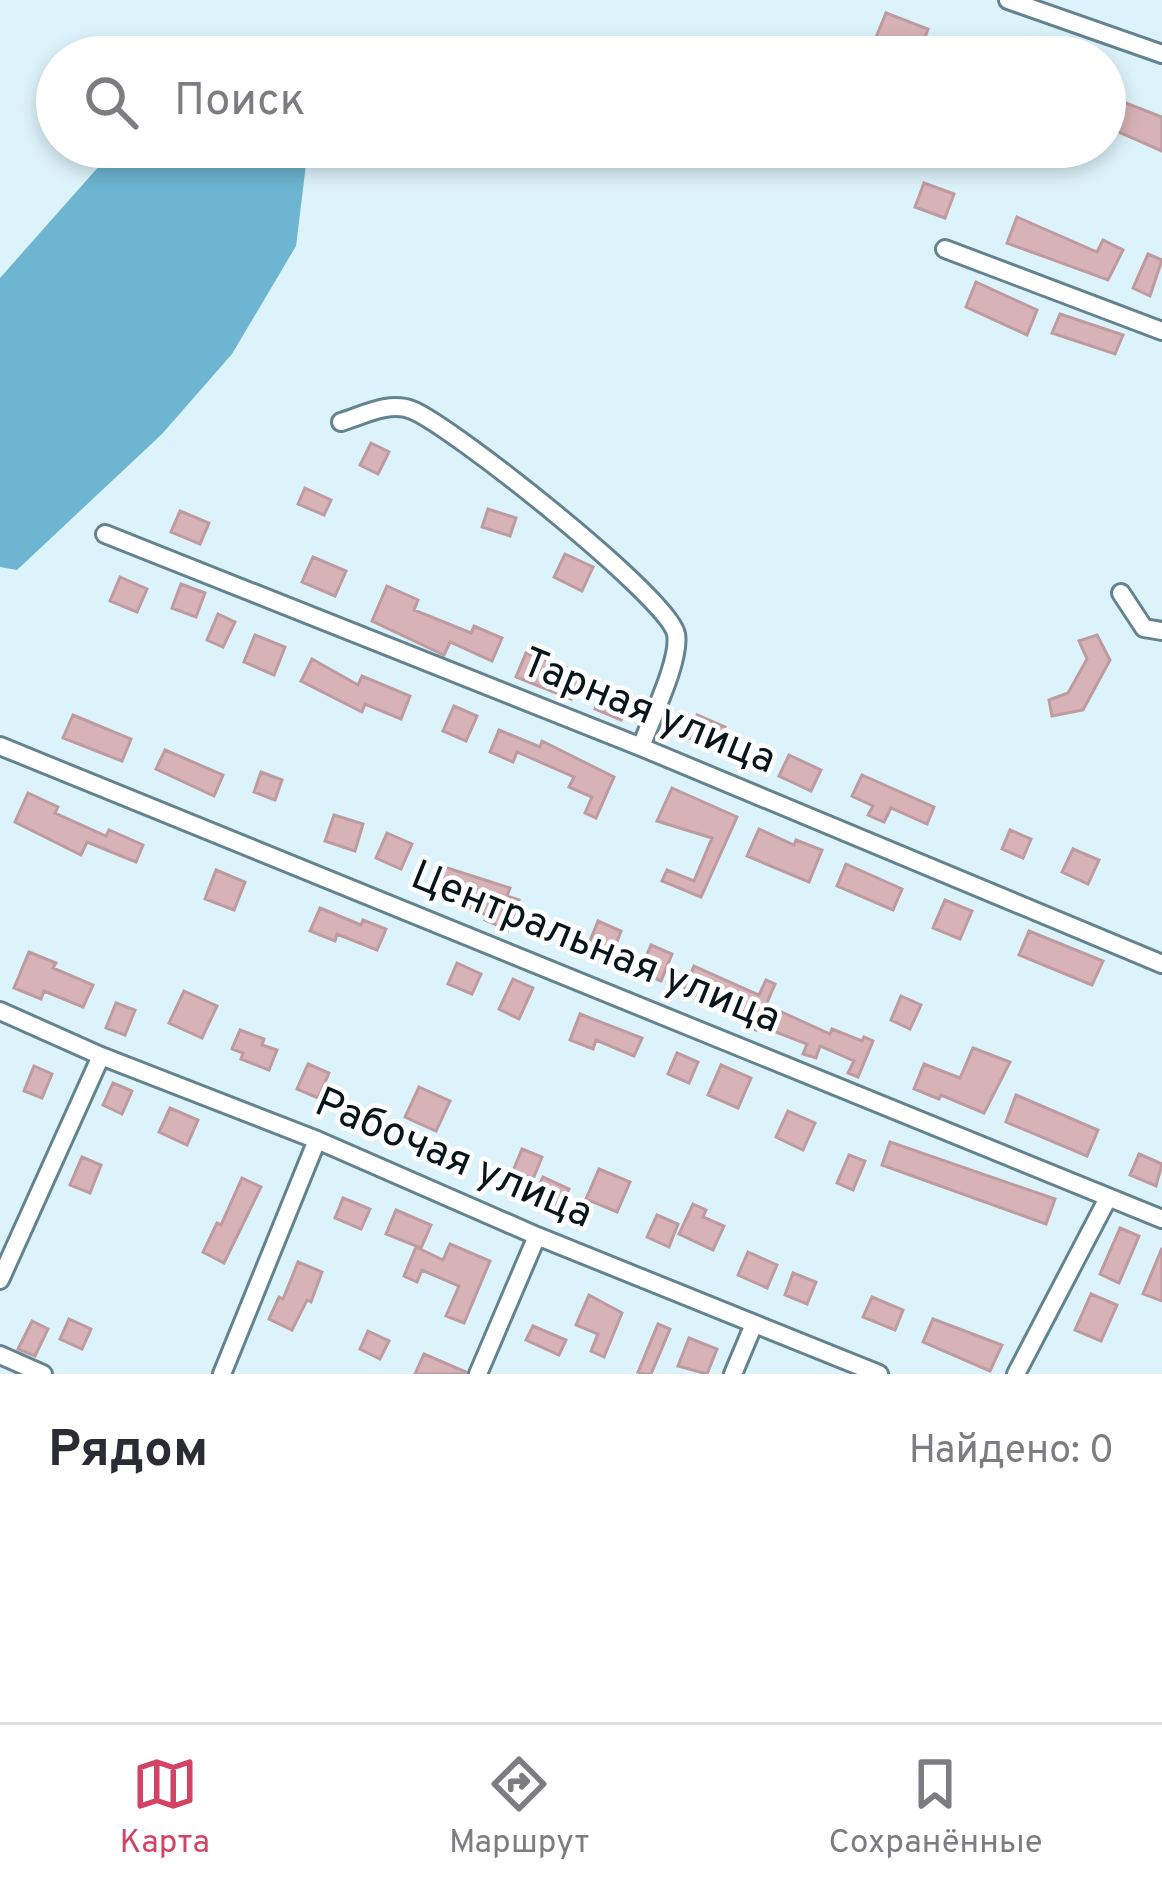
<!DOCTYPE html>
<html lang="ru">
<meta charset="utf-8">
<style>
body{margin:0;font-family:Overpass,sans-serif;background:#f2f2f3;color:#2b2b33}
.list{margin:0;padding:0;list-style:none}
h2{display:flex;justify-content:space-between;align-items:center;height:156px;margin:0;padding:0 48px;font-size:51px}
h2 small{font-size:39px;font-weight:400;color:#7c7c81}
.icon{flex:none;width:66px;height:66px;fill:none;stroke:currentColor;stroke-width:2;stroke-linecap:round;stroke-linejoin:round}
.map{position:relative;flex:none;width:1162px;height:1374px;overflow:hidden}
.search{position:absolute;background:#fff;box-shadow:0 6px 18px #0003;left:36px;right:36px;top:36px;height:132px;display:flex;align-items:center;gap:30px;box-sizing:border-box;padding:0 42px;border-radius:66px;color:#7c7c81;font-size:45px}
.sheet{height:348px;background:#fff}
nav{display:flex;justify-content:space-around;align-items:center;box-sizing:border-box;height:168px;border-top:3px solid #e1e1e2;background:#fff;font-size:33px;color:#7c7c81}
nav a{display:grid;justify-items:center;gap:6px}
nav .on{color:#d34363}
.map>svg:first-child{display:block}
.forest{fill:#6db5d1}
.building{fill:#d7b3b7;stroke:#be9b9f;stroke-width:3}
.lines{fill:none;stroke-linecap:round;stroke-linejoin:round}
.minor-casing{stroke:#638391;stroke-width:22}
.minor{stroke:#fff;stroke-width:16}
.labels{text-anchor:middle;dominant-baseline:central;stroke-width:9;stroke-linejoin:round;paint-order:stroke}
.street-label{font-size:42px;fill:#08151a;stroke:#fff}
</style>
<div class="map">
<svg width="1162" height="1374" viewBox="0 0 1162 1374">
<rect width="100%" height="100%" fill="#ddf3fb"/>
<path class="forest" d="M116 147H289L307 156 296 246 232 354 162 434 17 570 0 567V278Z"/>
<path class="building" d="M886 13 928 29 918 56 875 40Z
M1113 98 1162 117V151L1105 126Z
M924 183 954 194 945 218 915 207Z
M1017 217 1097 252 1103 240 1123 250 1108 280 1007 243Z
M1148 254 1162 260 1150 296 1133 288Z
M976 282 1037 310 1027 335 966 307Z
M1060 314 1123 335 1115 354 1052 333Z
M371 443 389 452 378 474 360 465Z
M305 488 331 500 324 515 298 504Z
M488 509 516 518 510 536 482 527Z
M180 511 209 523 200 544 171 532Z
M565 554 593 567 582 591 554 577Z
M313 557 346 571 335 596 302 582Z
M120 577 147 589 137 612 110 601Z
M181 584 205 593 196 617 172 608Z
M387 586 418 600 414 610 471 633 474 626 502 638 492 661 450 642 444 655 372 621Z
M218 614 235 622 223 647 207 640Z
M255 635 285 647 274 675 244 662Z
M1097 635 1110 660 1083 710 1052 716 1049 700 1068 693 1087 659 1079 641Z
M526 653 582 673 571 699 516 677Z
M312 659 358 685 362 676 410 696 401 719 365 704 362 712 301 681Z
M604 685 631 696 621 720 595 709Z
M454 706 477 716 466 741 443 731Z
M73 715 131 739 122 761 63 738Z
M697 715 725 727 715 749 688 738Z
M499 730 540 747 542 741 614 777 596 818 585 813 592 797 569 787 574 777 517 752 513 762 490 752Z
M165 750 223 775 214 796 156 769Z
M789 755 821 770 811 791 779 776Z
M261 772 282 780 275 800 254 792Z
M862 775 934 807 927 824 891 808 884 822 868 815 873 806 852 796Z
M672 788 737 817 701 897 662 881 667 870 694 881 712 838 657 821Z
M28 793 58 807 55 813 106 836 109 830 143 845 136 862 87 842 81 855 15 822Z
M334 815 363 824 355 851 325 841Z
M759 829 794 845 796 840 822 850 809 882 747 856Z
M1010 830 1031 839 1023 858 1002 849Z
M387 833 412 844 401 869 376 858Z
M1073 849 1099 860 1088 884 1062 872Z
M846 864 902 889 893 910 837 886Z
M438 865 510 888 507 896 519 900 508 930 485 920 487 915 428 892Z
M216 870 245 882 234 910 205 899Z
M945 900 972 911 960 939 933 928Z
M320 908 361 925 363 920 386 929 377 950 337 934 335 941 310 931Z
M598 921 621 931 612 955 588 946Z
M1029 931 1103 961 1092 985 1019 955Z
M651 945 672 954 661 981 640 972Z
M29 952 56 963 53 968 93 985 83 1007 44 991 41 999 14 988Z
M457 963 481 974 472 994 448 984Z
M694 966 759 995 766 980 775 984 766 1005 830 1034 832 1029 862 1041 864 1037 873 1041 858 1077 848 1073 854 1061 820 1046 816 1058 803 1054 807 1044 758 1025 756 1030 747 1026 749 1020 684 990Z
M513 979 533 988 519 1019 499 1009Z
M184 991 217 1006 202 1038 169 1023Z
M901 996 921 1005 910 1029 891 1020Z
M116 1003 135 1010 125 1035 106 1028Z
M580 1014 642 1038 634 1056 596 1040 593 1049 570 1040Z
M240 1030 264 1039 262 1045 277 1050 269 1070 241 1059 243 1053 232 1049Z
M973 1048 1010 1062 984 1113 941 1095 939 1099 914 1089 924 1064 960 1078Z
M677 1053 698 1062 689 1083 668 1074Z
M308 1064 329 1073 318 1098 297 1089Z
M721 1065 751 1078 738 1108 708 1095Z
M34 1066 52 1074 42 1098 24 1091Z
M113 1083 132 1091 122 1114 103 1105Z
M419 1087 450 1101 436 1131 405 1117Z
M1016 1095 1098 1130 1087 1156 1006 1122Z
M170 1108 198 1120 187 1145 159 1132Z
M788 1111 815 1123 803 1150 776 1137Z
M890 1142 1055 1199 1046 1224 882 1165Z
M522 1149 542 1157 533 1179 513 1171Z
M1139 1154 1162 1164 1156 1186 1130 1175Z
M849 1155 865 1161 853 1190 837 1183Z
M82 1157 101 1165 90 1193 70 1185Z
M599 1169 630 1182 617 1212 586 1199Z
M543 1177 569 1189 559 1211 533 1199Z
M242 1178 261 1187 224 1263 203 1252 217 1223 221 1225Z
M343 1198 370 1209 361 1229 335 1218Z
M693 1204 706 1210 703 1217 724 1226 713 1250 679 1234Z
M396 1210 431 1225 421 1248 386 1234Z
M657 1215 678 1224 669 1247 647 1237Z
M1120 1228 1139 1236 1119 1283 1100 1274Z
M450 1244 490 1261 464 1323 446 1316 459 1286 422 1270 417 1282 404 1276 416 1247 443 1260Z
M1162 1248V1301L1143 1294Z
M748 1252 777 1265 767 1288 738 1275Z
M298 1262 322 1272 311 1302 307 1300 292 1330 269 1319 279 1297 283 1299Z
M793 1273 816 1282 807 1304 785 1295Z
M1091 1294 1117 1305 1101 1341 1075 1330Z
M589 1295 622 1313 604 1357 591 1351 598 1334 576 1325Z
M872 1297 903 1310 895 1330 863 1317Z
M69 1319 91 1329 82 1349 60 1339Z
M933 1319 1002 1345 990 1371 923 1342Z
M32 1321 48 1329 35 1356 18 1349Z
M658 1324 670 1329 651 1374H644L638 1372Z
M533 1326 566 1340 559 1355 526 1340Z
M368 1331 389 1341 380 1359 360 1349Z
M689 1338 717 1349 707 1374 678 1366Z
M424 1354 466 1372 465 1374H415Z"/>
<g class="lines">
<defs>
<path id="minor" d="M1008 0 1162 54
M945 249 1162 331
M341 422C364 415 389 401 412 410 452 426 669 598 676 634 681 660 650 721 641 747
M105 534 641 747 1162 964
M1121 593 1144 628 1162 631
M0 746 1162 1219
M0 1011 101 1056 317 1140 537 1236 879 1374
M0 1280 101 1056
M0 1355 43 1374
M222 1374 317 1140
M478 1374 537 1236
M733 1374 754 1324
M1016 1374 1108 1198"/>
</defs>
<use href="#minor" class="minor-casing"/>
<use href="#minor" class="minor"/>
</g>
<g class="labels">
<g class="street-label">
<text transform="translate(648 713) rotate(22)">Тарная улица</text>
<text transform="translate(595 949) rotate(22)">Центральная улица</text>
<text transform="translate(453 1160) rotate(23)">Рабочая улица</text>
</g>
</g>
</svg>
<div class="search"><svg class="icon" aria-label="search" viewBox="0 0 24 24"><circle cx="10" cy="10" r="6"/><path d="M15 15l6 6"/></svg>Поиск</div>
</div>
<section class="sheet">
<h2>Рядом<small>Найдено: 0</small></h2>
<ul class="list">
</ul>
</section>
<nav>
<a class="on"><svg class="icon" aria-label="map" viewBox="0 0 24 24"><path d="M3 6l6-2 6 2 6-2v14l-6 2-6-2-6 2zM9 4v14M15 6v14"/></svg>Карта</a>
<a><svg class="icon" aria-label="directions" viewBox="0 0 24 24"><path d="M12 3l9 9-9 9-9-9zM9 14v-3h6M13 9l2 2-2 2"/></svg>Маршрут</a>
<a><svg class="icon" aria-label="saved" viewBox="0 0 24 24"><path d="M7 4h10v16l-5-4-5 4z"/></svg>Сохранённые</a>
</nav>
